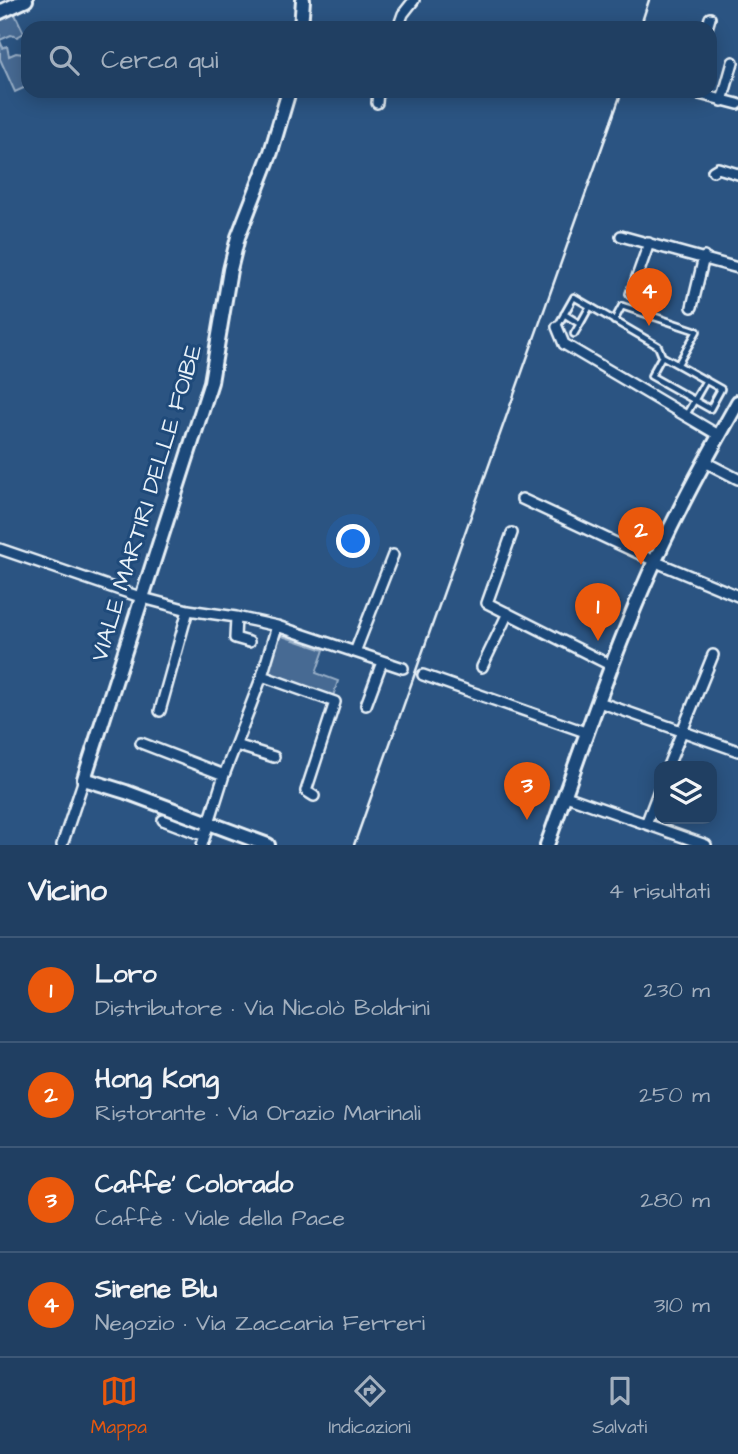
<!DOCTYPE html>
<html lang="it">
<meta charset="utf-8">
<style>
body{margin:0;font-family:"Architects Daughter",sans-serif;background:#284668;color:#f1f3f6}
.controls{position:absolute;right:21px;bottom:21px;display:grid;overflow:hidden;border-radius:14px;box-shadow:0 4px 18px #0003}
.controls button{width:63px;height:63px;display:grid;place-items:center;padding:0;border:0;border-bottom:2px solid #3d5877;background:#203f62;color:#f1f3f6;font:35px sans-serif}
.you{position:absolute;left:354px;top:542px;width:24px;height:24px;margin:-18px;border:5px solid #fff;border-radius:50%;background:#1a73e8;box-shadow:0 0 0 10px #1a73e833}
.badge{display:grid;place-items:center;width:46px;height:46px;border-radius:50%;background:#ea580c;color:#fff;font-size:23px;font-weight:700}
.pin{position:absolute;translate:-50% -58px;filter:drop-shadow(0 2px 4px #0008)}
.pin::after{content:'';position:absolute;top:37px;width:24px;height:21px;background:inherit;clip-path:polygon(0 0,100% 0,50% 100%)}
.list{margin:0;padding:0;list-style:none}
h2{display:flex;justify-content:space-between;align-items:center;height:91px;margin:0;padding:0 28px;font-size:30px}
h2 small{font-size:23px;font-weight:400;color:#a2afbe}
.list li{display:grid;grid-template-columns:46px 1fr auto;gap:21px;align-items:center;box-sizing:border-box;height:105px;padding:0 28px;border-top:2px solid #3d5877}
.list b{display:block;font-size:26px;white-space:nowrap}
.list p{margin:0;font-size:23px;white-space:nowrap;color:#a2afbe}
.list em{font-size:23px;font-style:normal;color:#a2afbe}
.icon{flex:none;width:38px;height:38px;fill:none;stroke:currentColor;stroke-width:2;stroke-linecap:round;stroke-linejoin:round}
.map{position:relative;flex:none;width:738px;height:845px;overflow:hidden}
.search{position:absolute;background:#203f62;box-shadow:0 4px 18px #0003;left:21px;right:21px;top:21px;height:77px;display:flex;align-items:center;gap:18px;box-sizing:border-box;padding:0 24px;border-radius:21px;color:#a2afbe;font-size:26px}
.sheet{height:511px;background:#203f62}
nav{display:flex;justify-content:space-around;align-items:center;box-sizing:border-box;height:98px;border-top:2px solid #3d5877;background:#203f62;font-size:19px;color:#a2afbe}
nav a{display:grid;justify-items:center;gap:4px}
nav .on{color:#ea580c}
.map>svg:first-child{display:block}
.green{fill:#476b93;stroke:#98aec6;stroke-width:2}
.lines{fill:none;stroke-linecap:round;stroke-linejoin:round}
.lane-casing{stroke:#e8f1f8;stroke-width:10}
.street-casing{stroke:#e8f1f8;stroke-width:14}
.secondary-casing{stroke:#e8f1f8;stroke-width:18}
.lane{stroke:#1f4a7a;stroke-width:4.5}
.street{stroke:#1f4a7a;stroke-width:9}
.secondary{stroke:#1f4a7a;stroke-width:12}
.rail{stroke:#e8f1f8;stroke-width:2.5}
.labels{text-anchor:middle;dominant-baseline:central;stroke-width:6;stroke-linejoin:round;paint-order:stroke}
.street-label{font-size:24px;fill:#e8f1f8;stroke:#1f4a7a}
</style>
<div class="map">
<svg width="738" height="845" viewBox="0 0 738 845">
<rect width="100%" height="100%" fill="#2b5482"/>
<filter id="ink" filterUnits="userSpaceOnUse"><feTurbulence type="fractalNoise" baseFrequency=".0143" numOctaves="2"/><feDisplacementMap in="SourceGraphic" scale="14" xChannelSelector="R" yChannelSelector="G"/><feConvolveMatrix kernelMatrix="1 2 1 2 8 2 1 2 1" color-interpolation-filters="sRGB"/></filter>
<g filter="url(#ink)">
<path class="green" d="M14 12 24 33 17 37 11 35 0 40V17Z
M0 41 3 48 7 46 9 56 16 53 23 54 24 57 28 56V86L15 92 0 59Z
M279 635 324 650 316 673 338 681 333 696 266 673Z"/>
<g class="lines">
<defs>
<path id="lane" d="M564 314 580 324 590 306
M614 321 622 306 697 331 678 364
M557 327 574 297 658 346 662 356
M574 334 580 324
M662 356 721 389 710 409 651 376Z
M686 415 706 380"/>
<path id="street" d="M398 28 403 14 414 0
M707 28 710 18
M688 91 738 104
M722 101 733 62
M377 103 378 91
M713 171 718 168 738 174
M621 236 738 268
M631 294 649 243
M692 307 704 257
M557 327 564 344 720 436
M705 462 738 479
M522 499 661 564 738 596
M512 533 487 603 612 666
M0 549 143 598 188 610 236 617 277 626 403 668
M236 617 235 638 249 642
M355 652 393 555
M482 667 508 613
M423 675 588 733
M262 676 335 702 306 791 314 796
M599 702 738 751
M366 705 382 662
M160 711 188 610
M141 743 224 775
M236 745 274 757
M668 766 713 655
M566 796 706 845
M163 820 205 836
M646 824 659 790
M62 845 84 779
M202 845 224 775 262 676 277 626"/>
<path id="secondary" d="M0 12 26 0
M301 28 303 0
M268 845 126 792 84 779 211 382 230 270 238 237 271 152 289 91
M547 845C587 734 625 616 679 511 697 474 718 438 738 402"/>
</defs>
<use href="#lane" class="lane-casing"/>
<use href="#street" class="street-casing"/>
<use href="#secondary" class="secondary-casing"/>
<use href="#lane" class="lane"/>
<use href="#street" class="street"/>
<use href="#secondary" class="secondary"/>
<path class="rail" d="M640 28 649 0
M354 845 622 91"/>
</g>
</g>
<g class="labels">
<g class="street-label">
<text transform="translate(147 503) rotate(-73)">VIALE MARTIRI DELLE FOIBE</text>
</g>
</g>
</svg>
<div class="controls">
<button><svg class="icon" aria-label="layers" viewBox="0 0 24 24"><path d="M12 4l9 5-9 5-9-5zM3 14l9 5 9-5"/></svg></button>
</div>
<div class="you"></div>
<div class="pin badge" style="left:598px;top:641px">1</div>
<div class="pin badge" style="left:641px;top:565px">2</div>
<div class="pin badge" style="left:527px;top:820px">3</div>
<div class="pin badge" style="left:649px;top:326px">4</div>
<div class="search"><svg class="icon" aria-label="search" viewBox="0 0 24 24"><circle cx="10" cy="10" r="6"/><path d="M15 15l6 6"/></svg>Cerca qui</div>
</div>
<section class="sheet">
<h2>Vicino<small>4 risultati</small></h2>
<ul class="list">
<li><span class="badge">1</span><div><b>Loro</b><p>Distributore · Via Nicolò Boldrini</p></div><em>230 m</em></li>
<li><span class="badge">2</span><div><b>Hong Kong</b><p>Ristorante · Via Orazio Marinali</p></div><em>250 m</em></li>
<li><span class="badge">3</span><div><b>Caffe' Colorado</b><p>Caffè · Viale della Pace</p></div><em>280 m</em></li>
<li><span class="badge">4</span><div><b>Sirene Blu</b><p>Negozio · Via Zaccaria Ferreri</p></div><em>310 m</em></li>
</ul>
</section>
<nav>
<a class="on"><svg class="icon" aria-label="map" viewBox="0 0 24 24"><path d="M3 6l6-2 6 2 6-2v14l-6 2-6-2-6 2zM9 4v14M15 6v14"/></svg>Mappa</a>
<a><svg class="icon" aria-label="directions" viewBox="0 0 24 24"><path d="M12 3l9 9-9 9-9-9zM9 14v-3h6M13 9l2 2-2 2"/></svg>Indicazioni</a>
<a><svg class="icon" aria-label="saved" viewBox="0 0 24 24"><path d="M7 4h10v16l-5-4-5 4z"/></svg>Salvati</a>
</nav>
